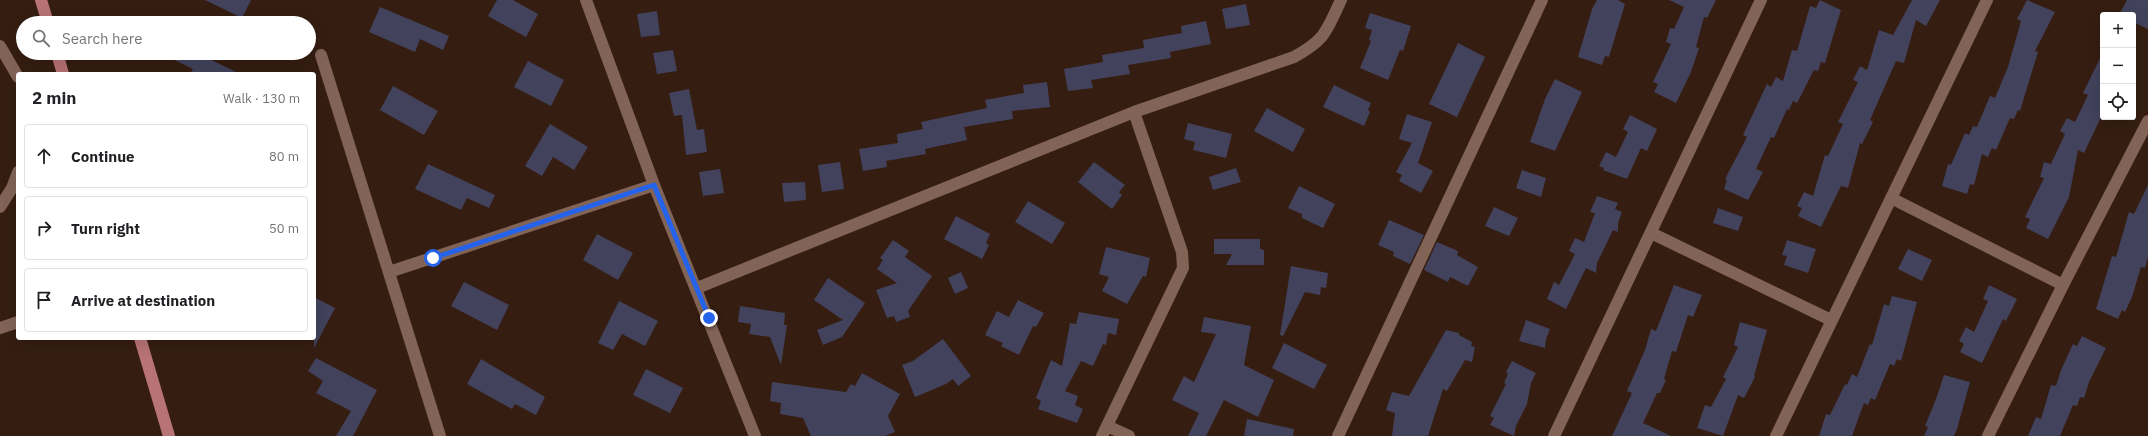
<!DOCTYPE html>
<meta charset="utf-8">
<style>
body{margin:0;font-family:"IBM Plex Sans",sans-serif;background:#f2f2f2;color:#202124}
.controls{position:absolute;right:12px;top:12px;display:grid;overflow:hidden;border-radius:4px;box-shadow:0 4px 16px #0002}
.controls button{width:36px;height:36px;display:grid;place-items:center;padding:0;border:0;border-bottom:1px solid #e0e0e0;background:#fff;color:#202124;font:20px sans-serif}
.stop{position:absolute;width:12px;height:12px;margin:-9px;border:3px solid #2563eb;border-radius:50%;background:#fff}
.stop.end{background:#2563eb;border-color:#fff;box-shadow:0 1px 4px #0008}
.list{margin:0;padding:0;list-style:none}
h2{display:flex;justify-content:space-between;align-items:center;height:52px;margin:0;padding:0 16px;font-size:17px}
h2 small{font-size:13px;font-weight:400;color:#757577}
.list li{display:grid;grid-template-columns:26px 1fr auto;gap:12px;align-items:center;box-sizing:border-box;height:64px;margin:0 8px 8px;padding:0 8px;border:1px solid #e0e0e0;border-radius:4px}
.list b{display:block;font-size:15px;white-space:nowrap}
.list em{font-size:13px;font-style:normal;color:#757577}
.icon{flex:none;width:22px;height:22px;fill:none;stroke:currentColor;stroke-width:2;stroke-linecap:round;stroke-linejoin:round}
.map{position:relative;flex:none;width:2148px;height:436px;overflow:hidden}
.search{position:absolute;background:#fff;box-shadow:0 4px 16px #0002;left:16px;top:16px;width:300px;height:44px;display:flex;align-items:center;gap:10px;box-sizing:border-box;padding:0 14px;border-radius:22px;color:#757577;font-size:15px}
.panel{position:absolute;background:#fff;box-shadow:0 4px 16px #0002;left:16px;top:72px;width:300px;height:268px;border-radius:4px}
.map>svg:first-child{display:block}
.building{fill:#42425c}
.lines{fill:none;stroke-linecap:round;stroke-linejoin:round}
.minor{stroke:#826457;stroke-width:12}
.major{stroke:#b77376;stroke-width:12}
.route{stroke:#2563eb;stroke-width:5}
</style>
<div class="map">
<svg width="2148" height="436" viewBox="0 0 2148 436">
<rect width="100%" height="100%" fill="#351d11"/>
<path class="building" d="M205 0H251L242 18Z
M497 0H513L538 14 526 37 488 16Z
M1597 0H1618L1625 4 1609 57 1605 56 1602 65 1578 57 1592 9Z
M1669 0H1716L1707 18 1704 17 1696 47 1699 48 1691 72 1676 103 1654 92 1658 84 1653 82 1671 44 1666 42 1670 28 1674 29 1684 7Z
M1820 0 1841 10 1825 63 1821 62 1818 71 1814 70 1797 103 1793 101 1789 110 1787 109 1774 138 1771 137 1756 169 1763 172 1748 200 1724 189 1727 180 1725 179 1747 137 1743 135 1767 84 1771 87 1776 77 1783 81 1792 50 1797 51 1810 6 1816 8Z
M1912 0H1940L1926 26 1916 20 1904 63 1896 61 1870 120 1873 122 1862 144 1860 143 1848 188 1841 186 1821 227 1798 216 1802 208 1797 206 1804 192 1813 196 1825 155 1828 156 1843 124 1838 122 1858 82 1853 80 1860 66 1867 70 1879 30 1893 35Z
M2027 0 2055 12 2035 51 2038 52 2020 111 2018 110 2014 119 2010 118 1996 150 1992 148 1988 157 1982 154 1974 185 1970 184 1967 194 1942 186 1948 164 1951 165 1965 133 1969 135 1973 126 1977 127 1990 96 1995 98 2008 67 2021 21 2017 19Z
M2127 0H2148V29L2133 22V15H2119Z
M1246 4 1250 25 1226 29 1222 9Z
M380 7 449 36 443 50 420 39 415 52 369 32Z
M657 11 660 35 641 37 637 14Z
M1370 13 1411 26 1403 51 1400 50 1388 80 1360 68 1371 41 1369 40 1372 30 1365 28Z
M1206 21 1211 44 1170 52 1171 58 1128 65 1130 74 1091 80 1093 88 1068 91 1064 69 1103 62 1102 55 1144 48 1143 40 1182 33 1181 26Z
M1458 43 1485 57 1457 117 1429 104Z
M673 50 677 71 657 74 653 53Z
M2103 52V113L2084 153 2078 150 2069 197 2048 239 2026 228 2030 219 2025 217 2044 178 2040 177 2044 162 2051 164 2065 134 2060 131 2067 118 2075 122 2088 95 2083 93Z
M160 53H197L240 74H190L193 69Z
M528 61 564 80 551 106 514 87Z
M1555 79 1582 92 1555 151 1530 142 1545 99Z
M1047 82 1050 107 1012 111 1013 119 964 127 967 140 925 149 926 154 886 161 887 167 863 171 859 149 898 143 897 134 923 129 921 122 987 108 985 100 1024 93 1023 85Z
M1334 85 1371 103 1368 110 1370 112 1364 126 1323 107Z
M393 86 438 111 424 135 380 110Z
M689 89 697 130 704 129 707 152 686 155 682 115 674 116 669 93Z
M1267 108 1305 129 1293 152 1254 131Z
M1407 114 1432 122 1418 163 1433 171 1421 193 1399 181 1402 175 1396 172 1412 143 1399 139Z
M1630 115 1657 129 1647 151 1641 148 1627 179 1603 170 1604 168 1599 166 1606 152 1616 157 1628 132 1623 129Z
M1188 123 1232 134 1226 158 1193 150 1195 142 1184 139Z
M550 124 588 147 574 170 553 157 542 176 525 166Z
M840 162 844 189 822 192 818 165Z
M1094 162 1125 185 1119 192 1122 195 1112 209 1078 182Z
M428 164 495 195 489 208 467 198 461 210 415 189Z
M1236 168 1241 182 1213 190 1209 177Z
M720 169 724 193 703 196 699 172Z
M1522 170 1546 178 1541 197 1516 188Z
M805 182 806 200 784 202 782 183Z
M2148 185V256L2145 268 2141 267 2132 297 2125 312 2122 310 2118 319 2096 309 2112 256 2116 257 2129 212 2134 214Z
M1299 186 1335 204 1323 228 1302 218V214L1288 208Z
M1597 196 1618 203 1615 209 1622 212 1618 223V232L1613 230 1597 263 1596 273 1586 268 1566 309 1547 299 1554 282 1559 285 1575 254 1569 251 1575 238 1584 242 1595 213 1590 212Z
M1028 201 1065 223 1052 244 1015 222Z
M1494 207 1518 218 1509 236 1485 226Z
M1718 208 1743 217 1738 231 1713 223Z
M956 216 990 234 986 243 989 245 982 259 944 239Z
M1389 220 1424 235 1410 264 1393 256 1394 252 1378 245Z
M597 234 633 253 618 280 583 260Z
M1214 239H1260V249L1264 250V265H1226L1232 254H1214Z
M893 240 909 251 905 257 932 276 908 311 910 317 896 322 894 316 887 318 876 290 897 283 877 269 883 260 880 258Z
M1787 240 1816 249 1808 273 1784 265 1787 256 1782 255Z
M1437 242 1458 251 1457 255 1478 267 1468 286 1450 277 1448 282 1424 270Z
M1106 247 1150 258 1146 277 1143 276 1127 304 1102 291 1109 277 1099 274Z
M1908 249 1932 260 1922 281 1898 269Z
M1291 266 1328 273 1326 288 1321 287 1320 295 1305 292 1283 336 1280 335Z
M961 272 968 288 955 294 948 278Z
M828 278 865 303 842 337 823 345 817 330 843 320 814 300Z
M464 282 509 305 497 330 451 306Z
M1674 285 1702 295 1693 317 1688 315 1676 352 1672 351 1664 379 1666 380 1660 393H1657L1643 423 1671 436H1612L1632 393 1627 391 1645 350 1651 329 1656 331Z
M1989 285 2017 299 2006 321 2003 319 1982 363 1960 352 1964 344 1959 341 1966 327 1974 332 1988 301 1983 299Z
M1892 296 1917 302 1901 361 1897 359 1894 366 1890 364 1875 400 1871 398 1868 405 1864 403 1852 436H1819L1826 414 1830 415 1845 384 1847 385 1852 374 1857 377 1870 344 1872 345 1884 304 1889 306Z
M314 297 335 308 314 348Z
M1018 300 1044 313 1036 327 1033 326 1019 355 1001 346 1003 343 985 335 997 311 1009 317Z
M619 301 658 321 645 346 622 334 613 350 598 343Z
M740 306 785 313 784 325H787L781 365 770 337 749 334 751 324 738 322Z
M1079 312 1119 319 1116 335 1108 333 1106 345 1103 344 1093 366 1081 361 1065 391 1078 396 1075 405 1083 409 1077 423 1038 409 1041 401 1036 398 1051 360 1062 366 1070 323 1076 324Z
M1204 317 1251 326 1244 365 1274 380 1258 417 1224 400 1206 436H1188L1199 413 1172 400 1184 376 1194 382 1216 334 1201 332Z
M1526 320 1550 329 1546 339 1545 348 1519 341Z
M1740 322 1767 330 1754 376 1755 377 1744 398 1738 395 1723 436 1697 428 1705 405 1711 407 1726 379 1723 377 1738 347 1734 345Z
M1446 330 1459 333V335L1472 342 1471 346 1475 347 1472 362 1465 360 1447 391 1443 389 1428 436H1392L1395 413 1386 410 1392 392 1409 396Z
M2082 336 2106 348 2089 382 2084 398 2080 397 2077 406 2073 405 2060 436H2028L2036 417 2041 419 2051 385 2056 386 2061 370 2073 344 2077 346Z
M943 339 971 376 958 386 953 379 946 384 915 397 902 365 913 361Z
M1284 343 1327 365 1314 389 1272 368Z
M316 358 377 390 353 436H336L351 411 316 393 323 381 308 371Z
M481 359 545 397 536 415 515 404 512 409 467 384Z
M1512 361 1536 373 1531 383 1527 404 1516 426 1514 436 1490 425 1494 418 1490 416 1506 384 1504 383 1508 374 1506 372Z
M646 369 683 388 670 413 633 395Z
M862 373 900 394 888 416 895 432 885 436H811L803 418 780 414 781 403 770 401 772 382 846 392 851 384 855 386Z
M1944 375 1970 382 1957 429 1954 436H1924L1928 427 1925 426 1936 399Z
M1247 419 1294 429 1293 436H1244Z"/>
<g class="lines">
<path class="minor" d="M586 0 654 185 755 436
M0 46 18 77
M321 55 440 436
M1891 198 2063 285 1988 436
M0 207 12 188 18 172
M1651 233 1831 320
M389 272 654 185
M2063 285 2148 121
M697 288 1134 112 1294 57C1326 39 1326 32 1341 0
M0 328 18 322
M1107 426 1129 436
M1102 436 1183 268 1182 252 1134 112
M1338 436 1542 0
M1554 436 1761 0
M1776 436 1987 0"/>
<path class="major" d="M41 0 48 23
M57 53 63 74
M140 338 169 436"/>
</g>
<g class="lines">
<path class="route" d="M433 258 654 185 709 318"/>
</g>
</svg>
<div class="controls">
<button>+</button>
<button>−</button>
<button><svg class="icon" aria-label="locate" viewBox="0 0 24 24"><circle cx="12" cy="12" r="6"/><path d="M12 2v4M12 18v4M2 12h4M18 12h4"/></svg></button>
</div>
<div class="stop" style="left:433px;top:258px"></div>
<div class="stop end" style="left:709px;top:318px"></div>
<div class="search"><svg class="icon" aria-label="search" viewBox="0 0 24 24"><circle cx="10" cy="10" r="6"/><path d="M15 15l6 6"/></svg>Search here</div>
<section class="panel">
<h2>2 min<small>Walk · 130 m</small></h2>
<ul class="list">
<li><svg class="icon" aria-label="ahead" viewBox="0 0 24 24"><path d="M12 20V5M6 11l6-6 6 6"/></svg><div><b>Continue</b></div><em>80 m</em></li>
<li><svg class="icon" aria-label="right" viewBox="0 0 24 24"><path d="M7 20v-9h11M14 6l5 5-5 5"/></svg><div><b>Turn right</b></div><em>50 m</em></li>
<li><svg class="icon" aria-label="arrive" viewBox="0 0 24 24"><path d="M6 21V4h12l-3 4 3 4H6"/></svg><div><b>Arrive at destination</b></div></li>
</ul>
</section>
</div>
